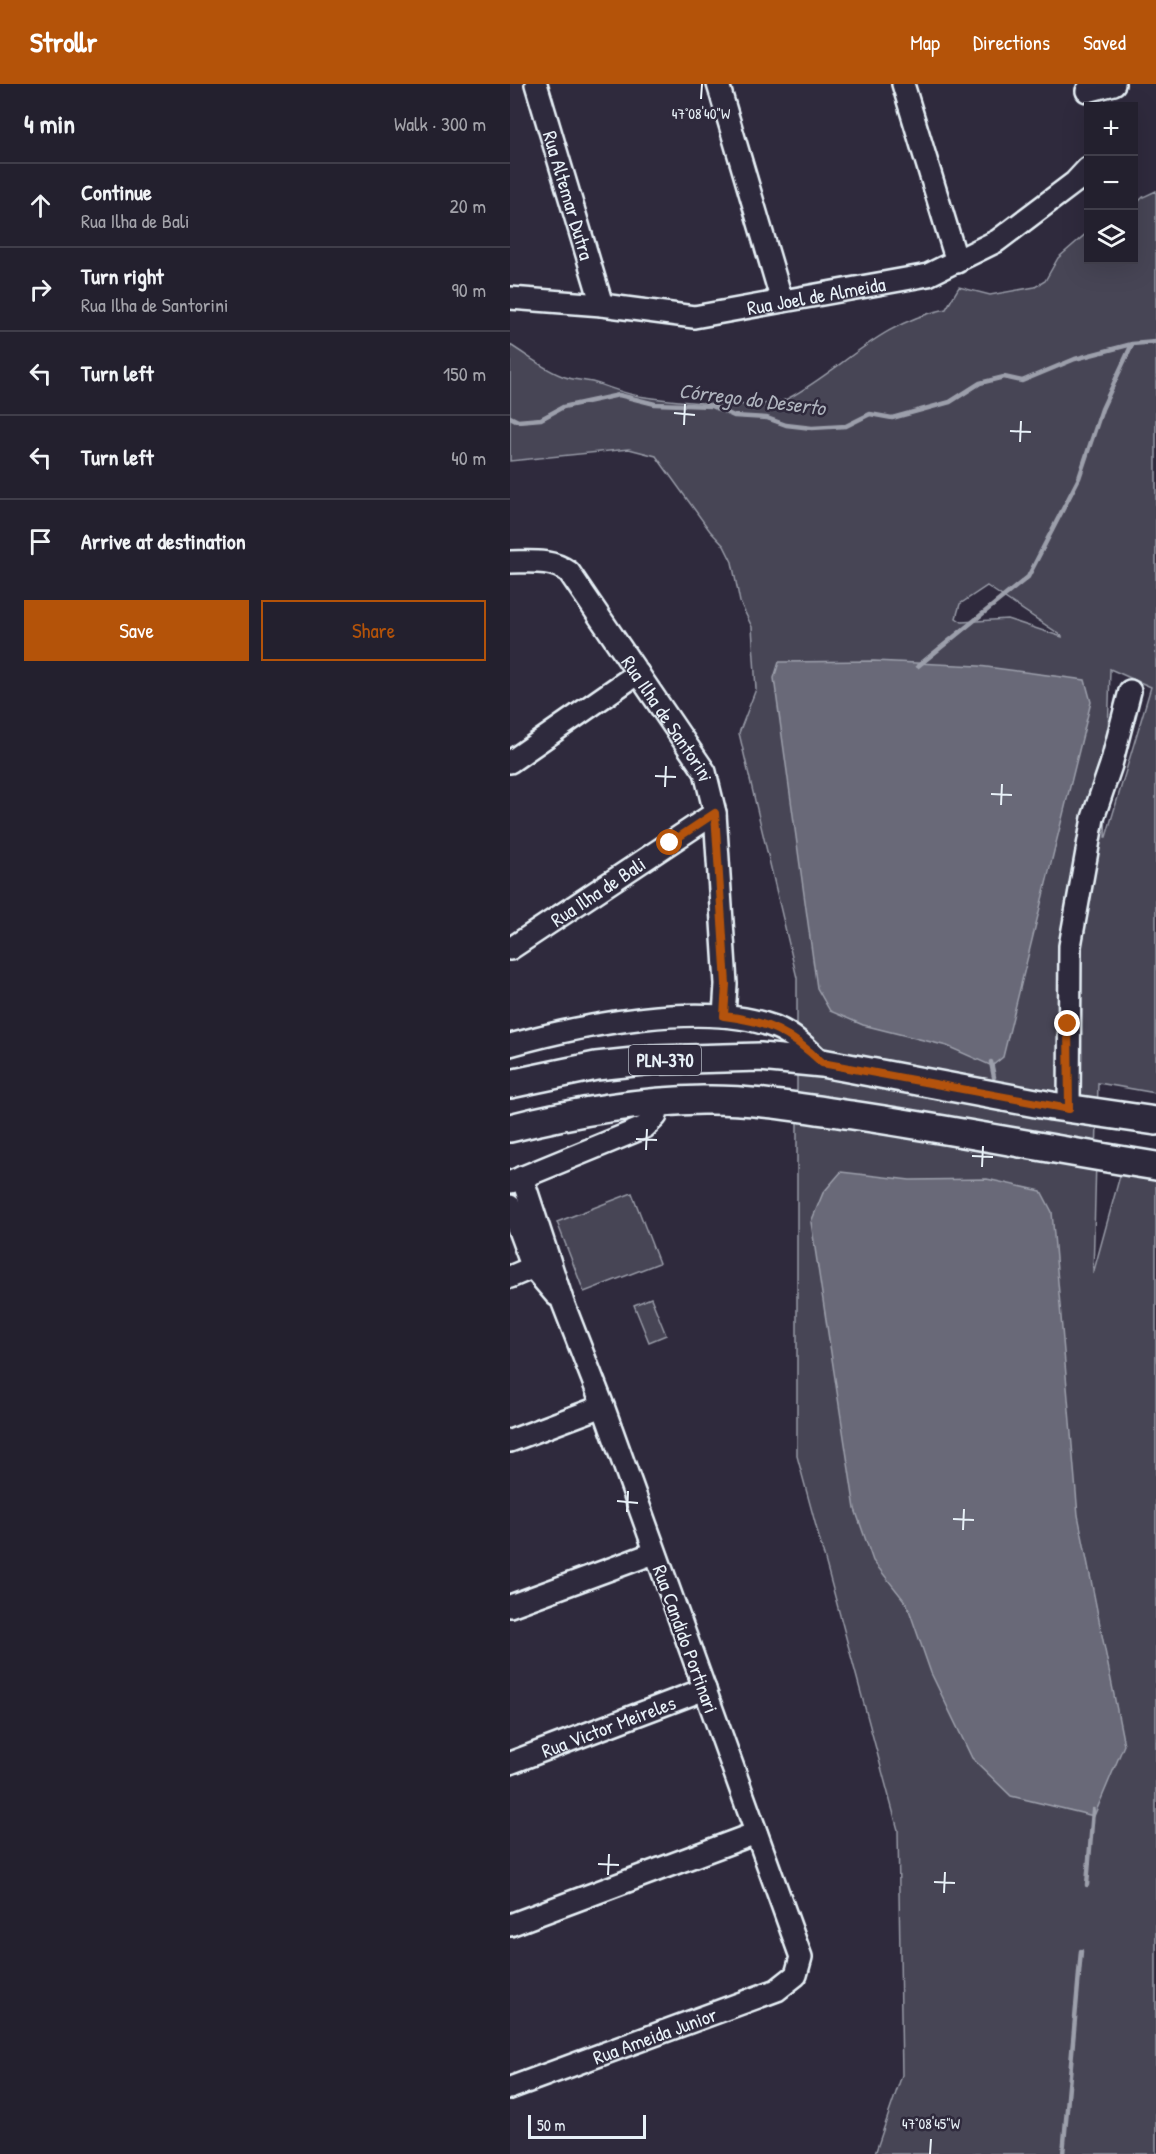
<!DOCTYPE html>
<meta charset="utf-8">
<style>
body{margin:0;font-family:"Patrick Hand",sans-serif;background:#2b2836;color:#f1f3f6}
.controls{position:absolute;right:18px;top:18px;display:grid;overflow:hidden;border-radius:0px;box-shadow:0 6px 24px #0002}
.controls button{width:54px;height:54px;display:grid;place-items:center;padding:0;border:0;border-bottom:2px solid #403e4a;background:#23202e;color:#f1f3f6;font:30px sans-serif}
.scale{position:absolute;left:18px;bottom:15px;width:118px;box-sizing:border-box;padding-left:6px;border:3px solid #e8f1f8;border-top:0;font-size:16px;line-height:21px;white-space:nowrap;color:#e8f1f8;-webkit-text-stroke:4px #2f2a3d;paint-order:stroke}
.stop{position:absolute;width:18px;height:18px;margin:-14px;border:4px solid #b45309;border-radius:50%;background:#fff}
.stop.end{background:#b45309;border-color:#fff;box-shadow:0 2px 6px #0008}
.list{margin:0;padding:0;list-style:none}
h2{display:flex;justify-content:space-between;align-items:center;height:78px;margin:0;padding:0 24px;font-size:26px}
h2 small{font-size:20px;font-weight:400;color:#a3a3aa}
.list li{display:grid;grid-template-columns:39px 1fr auto;gap:18px;align-items:center;box-sizing:border-box;height:84px;padding:0 24px;border-top:2px solid #403e4a}
.list b{display:block;font-size:22px;white-space:nowrap}
.list p{margin:0;font-size:20px;white-space:nowrap;color:#a3a3aa}
.list em{font-size:20px;font-style:normal;color:#a3a3aa}
.actions{display:flex;gap:12px;padding:18px 24px}
.actions a{flex:1;padding:14px 0;border:2px solid #b45309;border-radius:0px;text-align:center;font-size:21px;color:#b45309}
.actions .main{background:#b45309;color:#fff}
.icon{flex:none;width:33px;height:33px;fill:none;stroke:currentColor;stroke-width:2;stroke-linecap:round;stroke-linejoin:round}
.map{position:relative;flex:none;width:646px;height:2070px;overflow:hidden}
header{display:flex;align-items:center;gap:36px;box-sizing:border-box;height:84px;padding:0 30px;background:#b45309;color:#fff}
header strong{font-size:28px}
nav{display:flex;gap:33px;margin-inline-start:auto;font-size:21px}
main{display:flex}
aside{flex:1;background:#23202e}
.map>svg:first-child{display:block}
.green{fill:#464455;stroke:#979aa6;stroke-width:1.5;fill-rule:evenodd}
.water{fill:#696978;stroke:#9c9fab;stroke-width:1.5}
.lines{fill:none;stroke-linecap:round;stroke-linejoin:round}
.stream{stroke:#9c9fab;stroke-width:4.5}
.minor-casing{stroke:#e8f1f8;stroke-width:26}
.major-casing{stroke:#e8f1f8;stroke-width:32}
.minor{stroke:#2f2a3d;stroke-width:21}
.major{stroke:#2f2a3d;stroke-width:27}
.route{stroke:#b45309;stroke-width:8}
.ticks{fill:none;stroke:#e8f1f8;stroke-width:2}
.labels{text-anchor:middle;dominant-baseline:central;stroke-width:5;stroke-linejoin:round;paint-order:stroke}
.shield{fill:#2f2a3d;stroke:#b0b5c0;stroke-width:1.5}
.shield-label{font-size:18px;font-weight:bold;fill:#e8f1f8}
.street-label{font-size:20px;fill:#e8f1f8;stroke:#2f2a3d}
.water-label{font-size:21px;font-style:italic;fill:#afb4be;stroke:#2f2a3d}
.ticks-label{font-size:15px;text-anchor:middle;fill:#e8f1f8;stroke:#2f2a3d;stroke-width:5;stroke-linejoin:round;paint-order:stroke}
</style>
<header>
<strong>Strollr</strong>
<nav><a>Map</a><a>Directions</a><a>Saved</a></nav>
</header>
<main>
<aside>
<h2>4 min<small>Walk · 300 m</small></h2>
<ul class="list">
<li><svg class="icon" aria-label="ahead" viewBox="0 0 24 24"><path d="M12 20V5M6 11l6-6 6 6"/></svg><div><b>Continue</b><p>Rua Ilha de Bali</p></div><em>20 m</em></li>
<li><svg class="icon" aria-label="right" viewBox="0 0 24 24"><path d="M7 20v-9h11M14 6l5 5-5 5"/></svg><div><b>Turn right</b><p>Rua Ilha de Santorini</p></div><em>90 m</em></li>
<li><svg class="icon" aria-label="left" viewBox="0 0 24 24"><path d="M17 20v-9H6M10 6l-5 5 5 5"/></svg><div><b>Turn left</b></div><em>150 m</em></li>
<li><svg class="icon" aria-label="left" viewBox="0 0 24 24"><path d="M17 20v-9H6M10 6l-5 5 5 5"/></svg><div><b>Turn left</b></div><em>40 m</em></li>
<li><svg class="icon" aria-label="arrive" viewBox="0 0 24 24"><path d="M6 21V4h12l-3 4 3 4H6"/></svg><div><b>Arrive at destination</b></div></li>
</ul>
<div class="actions"><a class="main">Save</a><a>Share</a></div>
</aside>
<div class="map">
<svg width="646" height="2070" viewBox="0 0 646 2070">
<rect width="100%" height="100%" fill="#2f2a3d"/>
<filter id="ink" filterUnits="userSpaceOnUse"><feTurbulence type="fractalNoise" baseFrequency=".0167" numOctaves="2"/><feDisplacementMap in="SourceGraphic" scale="12" xChannelSelector="R" yChannelSelector="G"/><feConvolveMatrix kernelMatrix="1 2 1 2 8 2 1 2 1" color-interpolation-filters="sRGB"/></filter>
<g filter="url(#ink)">
<path class="green" d="M646 107V1009L588 999 583 1190 614 1077 646 1082V2070H365L392 1991 388 1746 287 1372V894L229 649 246 605 242 543 230 518 222 478 214 462 200 447 146 372 119 365 0 377V261C17 271 36 287 55 293 64 296 73 296 82 298 100 303 116 311 135 313 163 317 256 327 279 314 335 283 369 239 436 225L449 203 480 211 525 203 535 197 548 174 578 148V176H624V122L633 113ZM477 502 552 552V553L497 535 452 538 446 534 450 520ZM600 585 641 603 596 753H595Z
M122 1109 149 1179 74 1208 47 1138Z
M141 1214 156 1251 139 1258 124 1221Z"/>
<path class="water" d="M364 577 469 582 575 596 581 618 493 973 482 982 437 962 353 941 320 927 307 904 264 594 269 578Z
M331 1088 400 1096 477 1095 531 1107 542 1128 568 1431 614 1661 584 1732 501 1712 462 1674 421 1589 397 1520 363 1477 345 1425 301 1138 313 1109Z"/>
<g class="lines">
<path class="stream" d="M0 333 8 337 31 335 53 323 109 311 145 320 202 322 224 332 257 334 276 341 302 344 336 342 360 330 382 334 440 318 470 299 494 293 512 297 565 275 622 260 646 258
M408 582 518 493 569 394 592 325 622 260
M481 978 484 993
M577 1801 583 1726
M553 2070 571 1867"/>
<defs>
<g id="minor">
<path id="s1" d="M26 0 92 221"/>
<path d="M208 0 272 217"/>
<path d="M393 0 447 178"/>
<path d="M577 7 604 0"/>
<path id="s2" d="M0 214 92 221 184 233 418 191 487 157 565 98 578 84"/>
<path id="s3" d="M0 478C21 478 41 475 59 488L195 688 205 729 216 900 214 932"/>
<path d="M0 678 128 589"/>
<path id="s4" d="M0 865 205 729"/>
<path d="M0 961C71 941 195 916 265 943 283 950 299 966 312 979"/>
<path d="M559 1025 560 862 583 734 601 681 620 607"/>
<path d="M1 1098 135 1043 146 1032 148 1018"/>
<path d="M0 1122 23 1184 46 1211"/>
<path d="M0 1193 33 1179"/>
<path d="M0 1357 93 1322"/>
<path d="M0 1522 144 1469"/>
<path id="s5" d="M0 1679 195 1605"/>
<path d="M0 1841 246 1749"/>
<path id="s6" d="M0 2004 267 1906 286 1891 291 1873 93 1322 53 1219 12 1093"/>
</g>
<path id="major" d="M0 1000 86 982 143 976 250 973 312 979 542 1022 646 1037
M0 1044C63 1028 128 1017 193 1016 242 1015 293 1024 342 1031 443 1046 544 1066 646 1082"/>
</defs>
<use href="#minor" class="minor-casing"/>
<use href="#major" class="major-casing"/>
<use href="#minor" class="minor"/>
<use href="#major" class="major"/>
</g>
</g>
<g class="lines" filter="url(#ink)">
<path class="route" d="M160 759 205 729 216 900 214 932C257 937 281 949 312 979L559 1025 558 940"/>
</g>
<path class="ticks" d="M191 15 192 0M164 329 185 331M174 341 175 320M500 347 521 348M510 358 511 337M145 692 166 693M155 703 156 682M481 710 502 711M491 721 492 700M126 1055 147 1056M136 1066 137 1045M462 1072 483 1073M472 1083 473 1062M107 1417 128 1419M117 1428 118 1407M443 1435 464 1436M453 1446 454 1425M88 1780 109 1781M98 1791 99 1770M424 1798 445 1799M434 1809 435 1788M420 2070 421 2055"/>
<g class="labels">
<rect class="shield" x="119" y="961" width="72" height="30" rx="4.5"/>
<g class="shield-label">
<text x="155" y="976">PLN-370</text>
</g>
<g class="street-label">
<text stroke="none"><textPath href="#s1" startOffset="116">Rua Altemar Dutra</textPath></text>
<text stroke="none"><textPath href="#s2" startOffset="309">Rua Joel de Almeida</textPath></text>
<text stroke="none"><textPath href="#s3" startOffset="238">Rua Ilha de Santorini</textPath></text>
<text stroke="none"><textPath href="#s4" startOffset="105">Rua Ilha de Bali</textPath></text>
<text transform="translate(176 1555) rotate(70)">Rua Candido Portinari</text>
<text stroke="none"><textPath href="#s5" startOffset="105">Rua Victor Meireles</textPath></text>
<text stroke="none"><textPath href="#s6" startOffset="154">Rua Ameida Junior</textPath></text>
</g>
<g class="water-label">
<text transform="translate(242 315) rotate(7)">Córrego do Deserto</text>
</g>
</g>
<g class="ticks-label">
<text x="191" y="35">47°08'40"W</text>
<text x="421" y="2045">47°08'45"W</text>
</g>
</svg>
<div class="controls">
<button>+</button>
<button>−</button>
<button><svg class="icon" aria-label="layers" viewBox="0 0 24 24"><path d="M12 4l9 5-9 5-9-5zM3 14l9 5 9-5"/></svg></button>
</div>
<div class="scale">50 m</div>
<div class="stop" style="left:160px;top:759px"></div>
<div class="stop end" style="left:558px;top:940px"></div>
</div>
</main>
